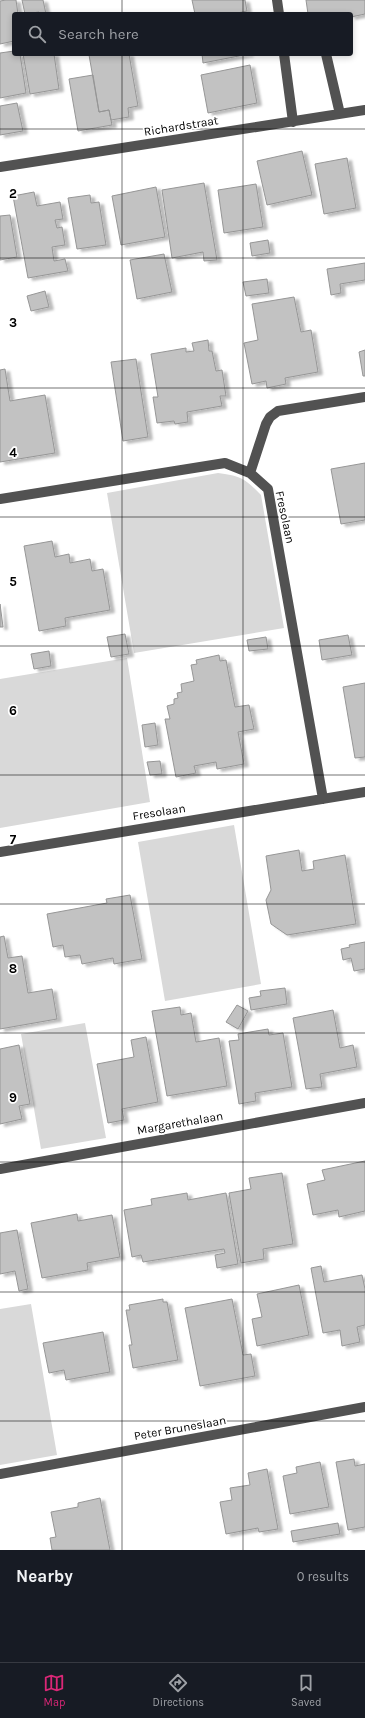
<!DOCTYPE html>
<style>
body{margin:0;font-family:Karla,sans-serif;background:#242831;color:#f1f3f6}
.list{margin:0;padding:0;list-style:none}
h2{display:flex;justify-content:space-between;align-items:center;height:52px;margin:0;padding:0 16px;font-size:17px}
h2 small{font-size:13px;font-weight:400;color:#9ea1a6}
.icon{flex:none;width:22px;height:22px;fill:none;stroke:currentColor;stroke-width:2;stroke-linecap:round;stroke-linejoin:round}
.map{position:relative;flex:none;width:365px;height:1550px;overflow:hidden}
.search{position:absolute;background:#171b24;box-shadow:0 2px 6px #0003;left:12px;right:12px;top:12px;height:44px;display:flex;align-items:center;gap:10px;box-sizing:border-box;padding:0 14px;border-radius:4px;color:#9ea1a6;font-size:15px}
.sheet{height:112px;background:#171b24}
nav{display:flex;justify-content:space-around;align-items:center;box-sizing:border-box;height:56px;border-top:1px solid #363941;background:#171b24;font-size:11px;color:#9ea1a6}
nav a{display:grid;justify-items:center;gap:2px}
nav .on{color:#db2777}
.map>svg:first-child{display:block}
.green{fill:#d9d9d9}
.building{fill:#c2c2c2;stroke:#969696;filter:url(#shadow)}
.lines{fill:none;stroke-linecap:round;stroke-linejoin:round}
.minor{stroke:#525252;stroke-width:10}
.grid{fill:none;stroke:#000;stroke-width:1;stroke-opacity:0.55}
.labels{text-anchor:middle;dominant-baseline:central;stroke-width:3.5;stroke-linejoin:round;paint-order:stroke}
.street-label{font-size:12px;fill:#000;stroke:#fff}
.grid-label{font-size:13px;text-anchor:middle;font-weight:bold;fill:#000;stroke:#fff;stroke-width:3.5;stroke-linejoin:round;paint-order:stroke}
</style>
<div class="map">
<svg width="365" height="1550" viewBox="0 0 365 1550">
<defs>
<filter id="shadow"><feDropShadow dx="4.5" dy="2.5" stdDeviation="1" flood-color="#0004"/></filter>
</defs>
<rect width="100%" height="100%" fill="#fff"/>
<path class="green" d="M218 473C240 476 245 478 261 495L284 628 134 653 107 493Z
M127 658 150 802 0 828V679Z
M234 825 261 984 165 1001 138 842Z
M85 1023 106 1138 41 1149 21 1034Z
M31 1304 57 1455 0 1465V1309Z"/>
<path class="building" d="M6 0H16L18 14H14V41L0 44V1Z
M22 0H43L46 14H39V12L25 14Z
M192 0H245L247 11 232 14H195Z
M306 0H365V14L351 17V14H308Z
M14 51V54H20L26 93 0 98V53Z
M23 54H54L59 89 30 94Z
M98 54H129L138 106 128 108 129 117 111 120 109 110 99 112 89 55Z
M202 54H249L203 63Z
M250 65 257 103 208 113 201 75Z
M93 75 99 112 109 110 112 125 78 131 69 79Z
M17 103 23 131 0 135V106Z
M302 151 312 195 267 205 257 161Z
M347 158 356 208 324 214 315 164Z
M204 183 217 260 204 261 203 252 172 258 162 190Z
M256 184 263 227 224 233 218 190Z
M156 187 165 237 121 245 112 196Z
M34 192 37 206 60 202 63 219 55 220 57 228 62 227 65 245 52 247 54 261 65 259 68 271 28 278 13 196Z
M90 195 91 203 99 202 106 245 77 249 68 198Z
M10 215 17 257 0 260V216Z
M268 240 270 253 252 256 250 243Z
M164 254 172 292 137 299 130 260Z
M365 263V280L340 284 341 293 331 295 327 269Z
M267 279 269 293 246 296 243 282Z
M45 291 49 307 31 311 27 296Z
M294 297 301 332 311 330 318 372 285 378 286 384 267 388 266 381 252 384 244 343 258 340 252 304Z
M208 340 209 351H212L216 371 222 370 226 396H220L222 406 187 412 188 422 175 424 174 421 157 423 153 397H158L151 354 186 348V352L194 351 192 343Z
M365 350V376H363L359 352Z
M136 359 148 437 123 441 111 362Z
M5 369 10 401 45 395 55 453 0 462V370Z
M365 463V520L341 524 331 469Z
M52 541 55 557 69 554 70 563 90 559 92 571 103 569 110 610 65 618 66 626 39 631 24 546Z
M0 604 3 627H0Z
M125 634 129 654 111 657 107 637Z
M348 635 352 655 322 660 319 640Z
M266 637 268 649 249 651 247 640Z
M49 651 51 666 34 669 31 654Z
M219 655 220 661 226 660 235 707 249 705 254 729 238 732 244 764 217 769 216 762 194 766 196 773 176 777 165 719H170L167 706 174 704V699L178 698 177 693 182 692 181 684 194 681 191 665 197 664 196 660Z
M365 683V757L355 758 343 687Z
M155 723 158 745 145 747 142 725Z
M160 761 162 774 150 775 147 762Z
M299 850 302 871 314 869 313 861 345 855 356 924 287 935 271 924 266 900 271 890 266 856Z
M130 895 142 959 114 964 113 958 82 964 80 955 65 957 63 945 53 947 47 914 107 903 106 899Z
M4 936 8 958 22 956 28 993 52 989 57 1019 0 1029V937Z
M365 942V969L354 971 351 958 343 960 341 949 350 947 349 945Z
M285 988 287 1004 251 1010 249 998 261 996 260 991Z
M237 1005 248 1011 238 1029 226 1022Z
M180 1007 181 1015 191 1013 196 1042 219 1038 227 1086 167 1096 152 1011Z
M333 1010 340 1048 353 1045 357 1067 320 1074 322 1087 306 1089 293 1018Z
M268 1029 269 1035 283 1033 292 1087 255 1093 256 1101 239 1104 229 1041 239 1040 238 1034Z
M146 1037 158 1102 122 1109 124 1120 108 1123 97 1064 134 1057 131 1040Z
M19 1045 30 1104 19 1106 22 1119 0 1124V1049Z
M365 1161V1211L339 1217 338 1210 313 1215 307 1184 325 1180 322 1170Z
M282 1173 293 1244 263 1249 264 1259 241 1263 229 1193 251 1189 249 1178Z
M187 1193 188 1200 226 1193 238 1264 217 1268 215 1255 225 1253 224 1249 143 1262 141 1255 132 1257 124 1210 152 1205 151 1199Z
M77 1214 78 1221 112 1215 120 1257 87 1263 88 1270 42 1278 31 1223Z
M17 1230 28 1289 19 1291 15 1271 0 1274V1233Z
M321 1266 324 1282 362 1275 365 1289V1325L357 1327 360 1342 342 1346 340 1330 323 1333 311 1268Z
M299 1285 309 1335 257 1346 252 1319 262 1317 257 1294Z
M163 1299V1302H167L178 1360 133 1368 129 1345H132L126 1310H130L129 1305Z
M232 1299 243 1355 251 1354 255 1376 200 1386 185 1308Z
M103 1332 110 1372 66 1380 64 1370 49 1373 43 1343Z
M354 1459 355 1466 365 1464V1527L348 1530 336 1462Z
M320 1462 329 1507 290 1514 283 1476 297 1473 296 1467Z
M267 1469 278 1529 259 1532 258 1528 226 1534 220 1502 232 1500 230 1488 250 1485 248 1473Z
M100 1498 110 1550H52L50 1538 56 1537 51 1512 78 1507V1503Z
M338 1523 340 1534 293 1542 291 1531Z"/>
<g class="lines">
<path class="minor" d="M277 0 279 14
M284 54 293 122
M326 54 340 114
M0 167 365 110
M250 473 266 424 270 417 278 411 365 397
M0 499 225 463 250 473 268 489 323 799
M0 852 365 792
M0 1169 365 1103
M0 1474 365 1407"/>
</g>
<path class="grid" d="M122 0V14M243 0V14M122 54V1550M243 54V1550M0 129H365M0 258H365M0 388H365M0 517H365M0 646H365M0 775H365M0 904H365M0 1033H365M0 1162H365M0 1292H365M0 1421H365"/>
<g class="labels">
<g class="street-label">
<text transform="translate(181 126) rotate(-9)">Richardstraat</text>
<text transform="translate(285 517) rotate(78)">Fresolaan</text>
<text transform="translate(159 812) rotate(-9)">Fresolaan</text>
<text transform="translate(180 1123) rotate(-10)">Margarethalaan</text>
<text transform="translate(180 1428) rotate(-10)">Peter Bruneslaan</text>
</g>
</g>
<g class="grid-label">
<text x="13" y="198">2</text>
<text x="13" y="327">3</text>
<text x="13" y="457">4</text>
<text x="13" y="586">5</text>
<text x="13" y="715">6</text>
<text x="13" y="844">7</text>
<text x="13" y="973">8</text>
<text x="13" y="1102">9</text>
</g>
</svg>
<div class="search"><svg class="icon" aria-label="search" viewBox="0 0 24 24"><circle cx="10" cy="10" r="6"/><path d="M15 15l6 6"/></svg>Search here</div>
</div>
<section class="sheet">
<h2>Nearby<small>0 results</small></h2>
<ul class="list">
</ul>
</section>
<nav>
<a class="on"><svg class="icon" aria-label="map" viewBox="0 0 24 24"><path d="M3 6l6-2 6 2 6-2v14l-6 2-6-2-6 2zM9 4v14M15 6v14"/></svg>Map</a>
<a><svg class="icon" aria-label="directions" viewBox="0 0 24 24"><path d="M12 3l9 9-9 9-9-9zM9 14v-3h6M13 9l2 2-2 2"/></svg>Directions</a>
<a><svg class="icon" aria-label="saved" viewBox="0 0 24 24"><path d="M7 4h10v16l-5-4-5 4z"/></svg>Saved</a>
</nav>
